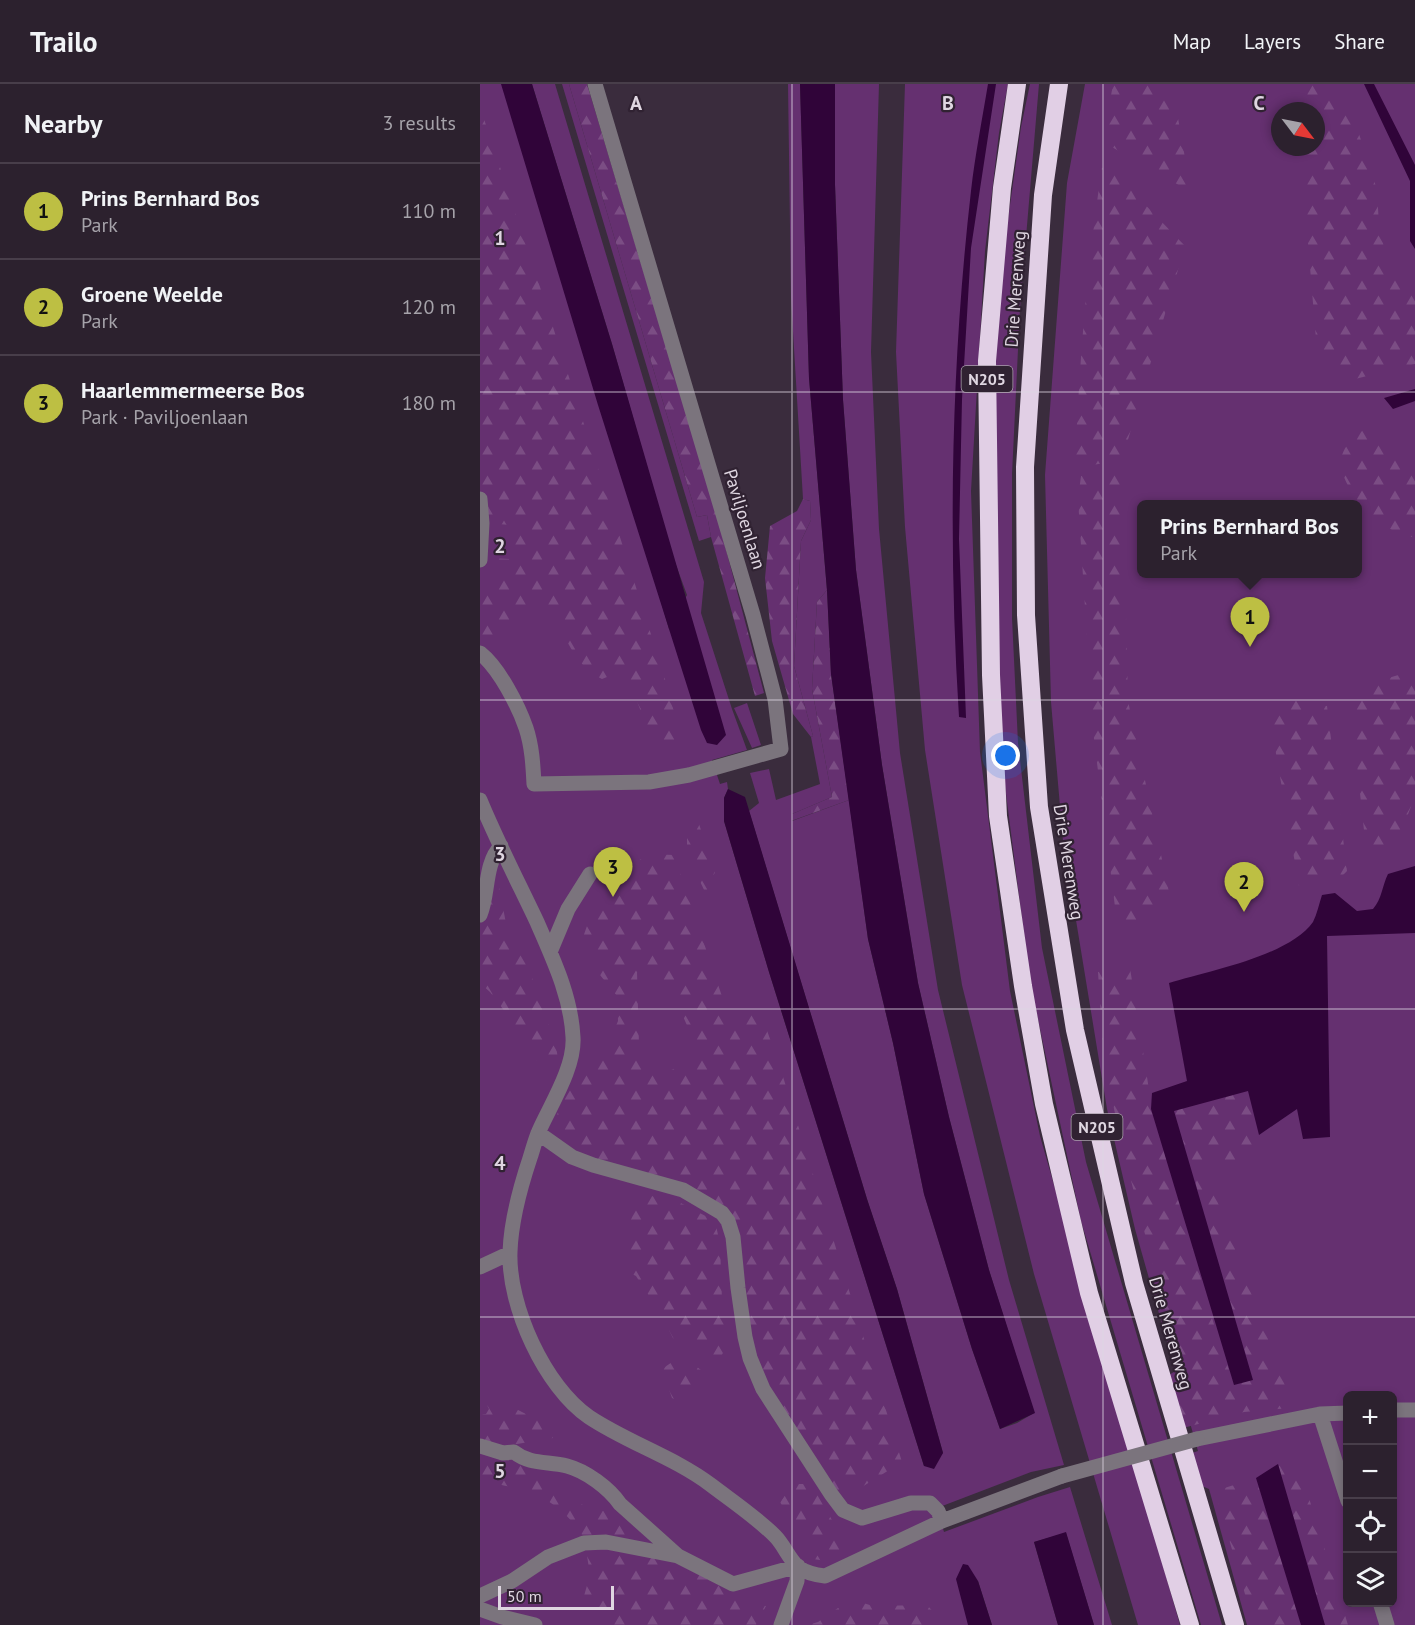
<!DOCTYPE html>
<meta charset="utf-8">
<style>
body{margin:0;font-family:"PT Sans",sans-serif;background:#382e3a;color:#f1f3f6}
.controls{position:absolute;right:18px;bottom:18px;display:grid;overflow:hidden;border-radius:9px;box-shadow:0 3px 9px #0003}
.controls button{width:54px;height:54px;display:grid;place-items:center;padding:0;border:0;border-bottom:2px solid #483e4a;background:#2c212e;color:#f1f3f6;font:30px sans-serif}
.compass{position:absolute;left:791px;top:18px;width:54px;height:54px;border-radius:50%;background:#2c212e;box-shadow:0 3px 9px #0003;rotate:122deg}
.scale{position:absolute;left:18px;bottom:15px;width:116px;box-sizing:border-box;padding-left:6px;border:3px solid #dfd6e1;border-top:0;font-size:16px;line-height:21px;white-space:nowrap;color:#dfd6e1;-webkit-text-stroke:4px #302232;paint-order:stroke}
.you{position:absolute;left:526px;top:672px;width:21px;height:21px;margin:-15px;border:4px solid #fff;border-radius:50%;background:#1a73e8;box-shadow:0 0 0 9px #1a73e833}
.badge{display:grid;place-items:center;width:39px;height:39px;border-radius:50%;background:#bdbf43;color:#111;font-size:20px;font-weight:700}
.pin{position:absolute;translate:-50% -50px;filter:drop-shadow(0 2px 3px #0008)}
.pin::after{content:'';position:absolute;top:32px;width:21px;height:18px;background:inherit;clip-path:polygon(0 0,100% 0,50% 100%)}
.popup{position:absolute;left:657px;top:416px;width:225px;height:78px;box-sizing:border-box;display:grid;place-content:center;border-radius:9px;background:#2c212e;filter:drop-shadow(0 2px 4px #0005);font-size:20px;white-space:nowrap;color:#a6a3aa}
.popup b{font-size:22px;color:#f1f3f6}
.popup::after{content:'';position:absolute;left:50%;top:100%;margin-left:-12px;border:12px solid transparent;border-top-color:#2c212e}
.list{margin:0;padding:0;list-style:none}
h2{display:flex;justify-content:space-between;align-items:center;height:78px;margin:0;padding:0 24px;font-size:26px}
h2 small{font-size:20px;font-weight:400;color:#a6a3aa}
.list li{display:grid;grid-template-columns:39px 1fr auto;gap:18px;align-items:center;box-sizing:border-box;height:96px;padding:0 24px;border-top:2px solid #483e4a}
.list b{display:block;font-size:22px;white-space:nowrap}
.list p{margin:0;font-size:20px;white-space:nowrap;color:#a6a3aa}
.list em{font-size:20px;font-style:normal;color:#a6a3aa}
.icon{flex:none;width:33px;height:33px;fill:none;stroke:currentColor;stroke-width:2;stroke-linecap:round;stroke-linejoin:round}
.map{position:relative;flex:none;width:935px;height:1541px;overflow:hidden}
header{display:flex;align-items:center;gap:36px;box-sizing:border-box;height:84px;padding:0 30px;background:#2c212e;border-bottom:2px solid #483e4a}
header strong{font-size:28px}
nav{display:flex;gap:33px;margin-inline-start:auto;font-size:21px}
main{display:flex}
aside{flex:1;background:#2c212e}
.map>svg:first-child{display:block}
.green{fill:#653070;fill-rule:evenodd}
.forest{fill:url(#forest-firs);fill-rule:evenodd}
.water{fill:#300439}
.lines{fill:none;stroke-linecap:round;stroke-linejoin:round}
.minor{stroke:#7b747d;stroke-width:15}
.highway{stroke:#e1cfe5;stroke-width:18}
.minor-bridge{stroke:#7b747d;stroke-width:15}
.grid{fill:none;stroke:#dfd6e1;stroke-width:1.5;stroke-opacity:0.55}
.labels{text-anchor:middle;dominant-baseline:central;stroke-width:4.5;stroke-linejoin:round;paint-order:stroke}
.shield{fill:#302232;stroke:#aaa0ac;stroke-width:1.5}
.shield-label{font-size:16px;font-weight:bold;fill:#dfd6e1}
.street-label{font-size:18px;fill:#dfd6e1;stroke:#302232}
.grid-label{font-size:20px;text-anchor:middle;font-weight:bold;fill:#dfd6e1;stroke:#302232;stroke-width:4.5;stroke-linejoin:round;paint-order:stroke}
</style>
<header>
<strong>Trailo</strong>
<nav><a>Map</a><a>Layers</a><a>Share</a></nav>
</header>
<main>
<aside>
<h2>Nearby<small>3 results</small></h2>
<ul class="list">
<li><span class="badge">1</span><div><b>Prins Bernhard Bos</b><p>Park</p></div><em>110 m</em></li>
<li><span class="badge">2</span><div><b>Groene Weelde</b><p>Park</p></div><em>120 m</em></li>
<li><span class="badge">3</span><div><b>Haarlemmermeerse Bos</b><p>Park · Paviljoenlaan</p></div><em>180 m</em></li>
</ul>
</aside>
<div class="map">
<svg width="935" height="1541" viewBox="0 0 935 1541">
<defs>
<pattern id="forest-firs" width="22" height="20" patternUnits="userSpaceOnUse" patternTransform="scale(1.5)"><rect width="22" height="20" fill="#653070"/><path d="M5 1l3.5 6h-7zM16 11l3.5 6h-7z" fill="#7b4d84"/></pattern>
</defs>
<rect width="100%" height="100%" fill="#3a2c3d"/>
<path class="green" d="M0 0H28L189 545 207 511 192 470 132 260 52 0H75L224 498 221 529 252 625 267 666 232 676 240 700 247 698 248 705 244 714V737L289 888 444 1382 463 1369 417 1205 387 1115 269 727 279 719 270 689 289 685 296 716 340 700 331 653 333 652 314 582 321 457 331 436 330 417 323 415 311 214 308 0H320L329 294 347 506 337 518 332 605 352 713 312 730V737L369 716 388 855 413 959 444 1110 492 1265 520 1345 537 1339 554 1329 509 1186 469 1033 438 899 402 681 376 486 363 316 355 101V0H399L391 268 399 445 420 669 458 906 529 1196 584 1381 551 1388 457 1424 464 1448 558 1413 590 1403 632 1541H614L586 1449 554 1458 578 1541H512L498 1497 491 1541H0Z
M82 0H89L217 433 227 431 231 453 219 457Z
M425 0H528L519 49 505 167 491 407 500 668 530 907 560 1052 700 1541H658L554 1190 482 901 445 666 425 443 416 268Z
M550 0H559L540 224 532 390V534L538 659 562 864 606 1078 742 1541H721L601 1137 550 898 518 647 511 414 518 206 541 43Z
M605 0H935V1541H767L729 1405 717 1400 709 1370 718 1367 655 1145 627 1025 583 757 571 618 565 391 587 99ZM800 27H836V63H800ZM662 420H878V490H662ZM868 1312H912V1518H868Z
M267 619 281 661 272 664 254 624Z"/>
<path class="forest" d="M89 0H107L236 428 284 609 275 612 231 453 227 431 217 433Z
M633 0H692L711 108 623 58Z
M816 0H849L859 19 869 30 877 44 888 77 897 106 899 142 905 167 917 196 935 207V280L867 297 837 267 820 63H836V27H818Z
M0 23 65 218 183 588 201 653 183 667 164 652 160 625 152 604 132 591 122 595C98 584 91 562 77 541 72 533 66 526 60 518L12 554 10 551 0 559V514L4 497 15 499 18 479 7 477V474L30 475 31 441 7 439 0 390Z
M623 77 705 162 642 376 595 384C599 281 607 179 623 77Z
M891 342 935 387V453C906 451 874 419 864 393 862 389 860 384 860 380 862 362 876 349 891 342Z
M635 385 643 402 648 617 692 822 651 839 637 834 636 831 613 647 598 415 601 392Z
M323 415 330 417 331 436 321 457 314 582 333 652 331 653 313 630 292 557 285 494 290 442 317 427Z
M347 506 351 590 369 716 311 737 312 730 352 713 332 605 337 518Z
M935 586V712L914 767 897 772 886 765 870 616 888 609 892 603 905 595Z
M786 612 847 622 867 787 860 794 819 802Z
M207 733 217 734 235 788 226 810 207 770Z
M167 770 194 771 249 933 280 927 300 983 422 1378 361 1416 286 1302 273 1273 244 1126 113 1077 78 1057 74 1047 75 1035 101 978 108 976 128 961 138 937 137 912 116 886 102 856C107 843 114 819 124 808 130 803 147 798 155 794L156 779ZM157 888 194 912 221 973 182 990 159 961Z
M13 792 18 798 30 860 44 871 76 962 79 982 63 973 52 979 51 962 10 908 0 899V840Z
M650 884 672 1025 735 1244 754 1301 773 1295 694 1026 769 1007 779 1051 762 1075 724 1080 808 1309 809 1324 764 1328 703 1344 689 1291 700 1284 643 1066 624 979 618 888Z
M160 1110 195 1116 235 1137 240 1160 242 1216 247 1260 241 1273 231 1278 214 1263 193 1254 182 1232 156 1192 152 1190 144 1155Z
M207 1275 231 1294 215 1301 204 1319 192 1314 182 1285 195 1276Z
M5 1309 67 1341 73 1354 13 1364 0 1358V1331L6 1330 9 1325 4 1315Z
M0 1366 32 1372 62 1383 81 1408 103 1421 123 1427 136 1421 174 1459 168 1461 103 1453C96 1438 73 1418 57 1411 42 1404 22 1402 6 1397L0 1398Z
M798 1380H809L821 1388 868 1541H845Z
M776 1394 821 1541H774L735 1407Z
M314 1400H332L368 1465 347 1477 333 1475 300 1418Z
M126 1464C144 1467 179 1470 195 1476 222 1488 234 1506 267 1504L263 1519 286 1522 276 1541H116L104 1512 110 1491 106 1465Z
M380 1518 393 1522 447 1521 457 1532 460 1541H328L338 1538 358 1524Z"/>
<path class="water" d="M21 0H52L132 260 246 651 237 661 227 659 221 646 118 321Z
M320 0H355V101L363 316 376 486 402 681 438 899 469 1033 509 1186 555 1329 520 1345 492 1265 444 1110 413 959 388 855 351 590 347 506 329 294Z
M508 0H516L491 164 482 315 479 455 486 634 479 633C468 458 471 282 491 107 495 72 502 36 508 0Z
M884 0H894L935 81V165L930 157V97Z
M935 305V317L913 325 904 314Z
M248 705 265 713 387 1115 417 1205 463 1369 454 1385 444 1382 289 888 244 737V714Z
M935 782V849L847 852 850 1053 823 1055 817 1025 779 1051 768 1007 694 1027 773 1296 754 1301 671 1025 672 1009 707 997 689 899C729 887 809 872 833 838 837 830 839 820 842 811L855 809 877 827 893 825C902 815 902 802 908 790Z
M798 1380 845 1541H821L776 1394Z
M586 1448 614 1541H578L554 1458Z
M483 1480 488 1481 498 1497 512 1541H488L476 1495Z"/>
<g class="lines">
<path class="minor" d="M0 415 2 439 0 476
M0 569C19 584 38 621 46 644 52 662 53 681 54 700L169 698 209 691 301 665 295 615 273 531 115 0
M0 716C17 757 38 798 57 838 73 875 91 912 93 953 95 983 71 1020 59 1047 55 1056 53 1065 50 1074 40 1104 31 1137 30 1168 28 1222 65 1303 109 1333 148 1359 194 1373 231 1401 252 1417 276 1433 295 1452 304 1461 309 1475 318 1483 326 1489 336 1491 345 1492L462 1437 582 1392
M0 831C9 809 4 780 21 762
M70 868 88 825 110 790
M58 1049 92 1073 113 1081 203 1106 242 1129 248 1137 253 1153 258 1204 265 1253 270 1274 283 1305 351 1410 363 1426 382 1434 431 1419H450L458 1427 462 1437
M0 1183 30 1169
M912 1326H935
M840 1330 868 1417
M717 1355 840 1330 868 1329
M0 1362 23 1369 34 1368C50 1381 68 1377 87 1382 106 1387 129 1404 140 1420L197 1471
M0 1512 32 1497 68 1473 104 1459 126 1458 198 1472 253 1500 318 1482
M900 1518 907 1541
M0 1525 22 1533 55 1541
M301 1541 317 1497 318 1482"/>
<path class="highway" d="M537 0 522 104 507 277 511 591 518 732 543 902 564 1020 609 1209 710 1541
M579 0 563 111 545 383 546 531 559 723 595 946 654 1199 755 1541"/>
<path class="minor-bridge" d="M582 1392 717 1355"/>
</g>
<path class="grid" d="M312 0V1541M623 0V1541M0 308H935M0 616H935M0 925H935M0 1233H935"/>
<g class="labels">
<g class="shield">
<rect x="481.5" y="282" width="51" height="26" rx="4.5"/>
<rect x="591.5" y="1030" width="51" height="26" rx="4.5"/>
</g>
<g class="shield-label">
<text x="507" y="295">N205</text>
<text x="617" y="1043">N205</text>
</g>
<g class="street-label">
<text transform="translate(535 205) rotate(-86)">Drie Merenweg</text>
<text transform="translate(265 435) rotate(73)">Paviljoenlaan</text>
<text transform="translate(589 778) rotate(81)">Drie Merenweg</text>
<text transform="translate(691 1249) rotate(74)">Drie Merenweg</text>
</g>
</g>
<g class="grid-label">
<text x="156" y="26">A</text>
<text x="468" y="26">B</text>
<text x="779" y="26">C</text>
<text x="20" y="161">1</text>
<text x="20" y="469">2</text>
<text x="20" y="777">3</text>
<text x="20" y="1086">4</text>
<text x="20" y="1394">5</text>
</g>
</svg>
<div class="controls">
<button>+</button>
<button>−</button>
<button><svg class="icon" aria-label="locate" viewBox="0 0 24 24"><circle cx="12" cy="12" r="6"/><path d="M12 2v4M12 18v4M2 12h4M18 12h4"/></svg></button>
<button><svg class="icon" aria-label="layers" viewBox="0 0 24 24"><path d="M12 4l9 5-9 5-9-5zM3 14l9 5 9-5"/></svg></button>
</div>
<svg class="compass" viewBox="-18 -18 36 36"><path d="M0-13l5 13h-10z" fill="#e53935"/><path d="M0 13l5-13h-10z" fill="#a6a3aa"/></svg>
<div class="scale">50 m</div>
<div class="you"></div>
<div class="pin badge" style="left:770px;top:563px">1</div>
<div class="popup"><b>Prins Bernhard Bos</b>Park</div>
<div class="pin badge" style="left:764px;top:828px">2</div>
<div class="pin badge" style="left:133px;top:813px">3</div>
</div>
</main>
